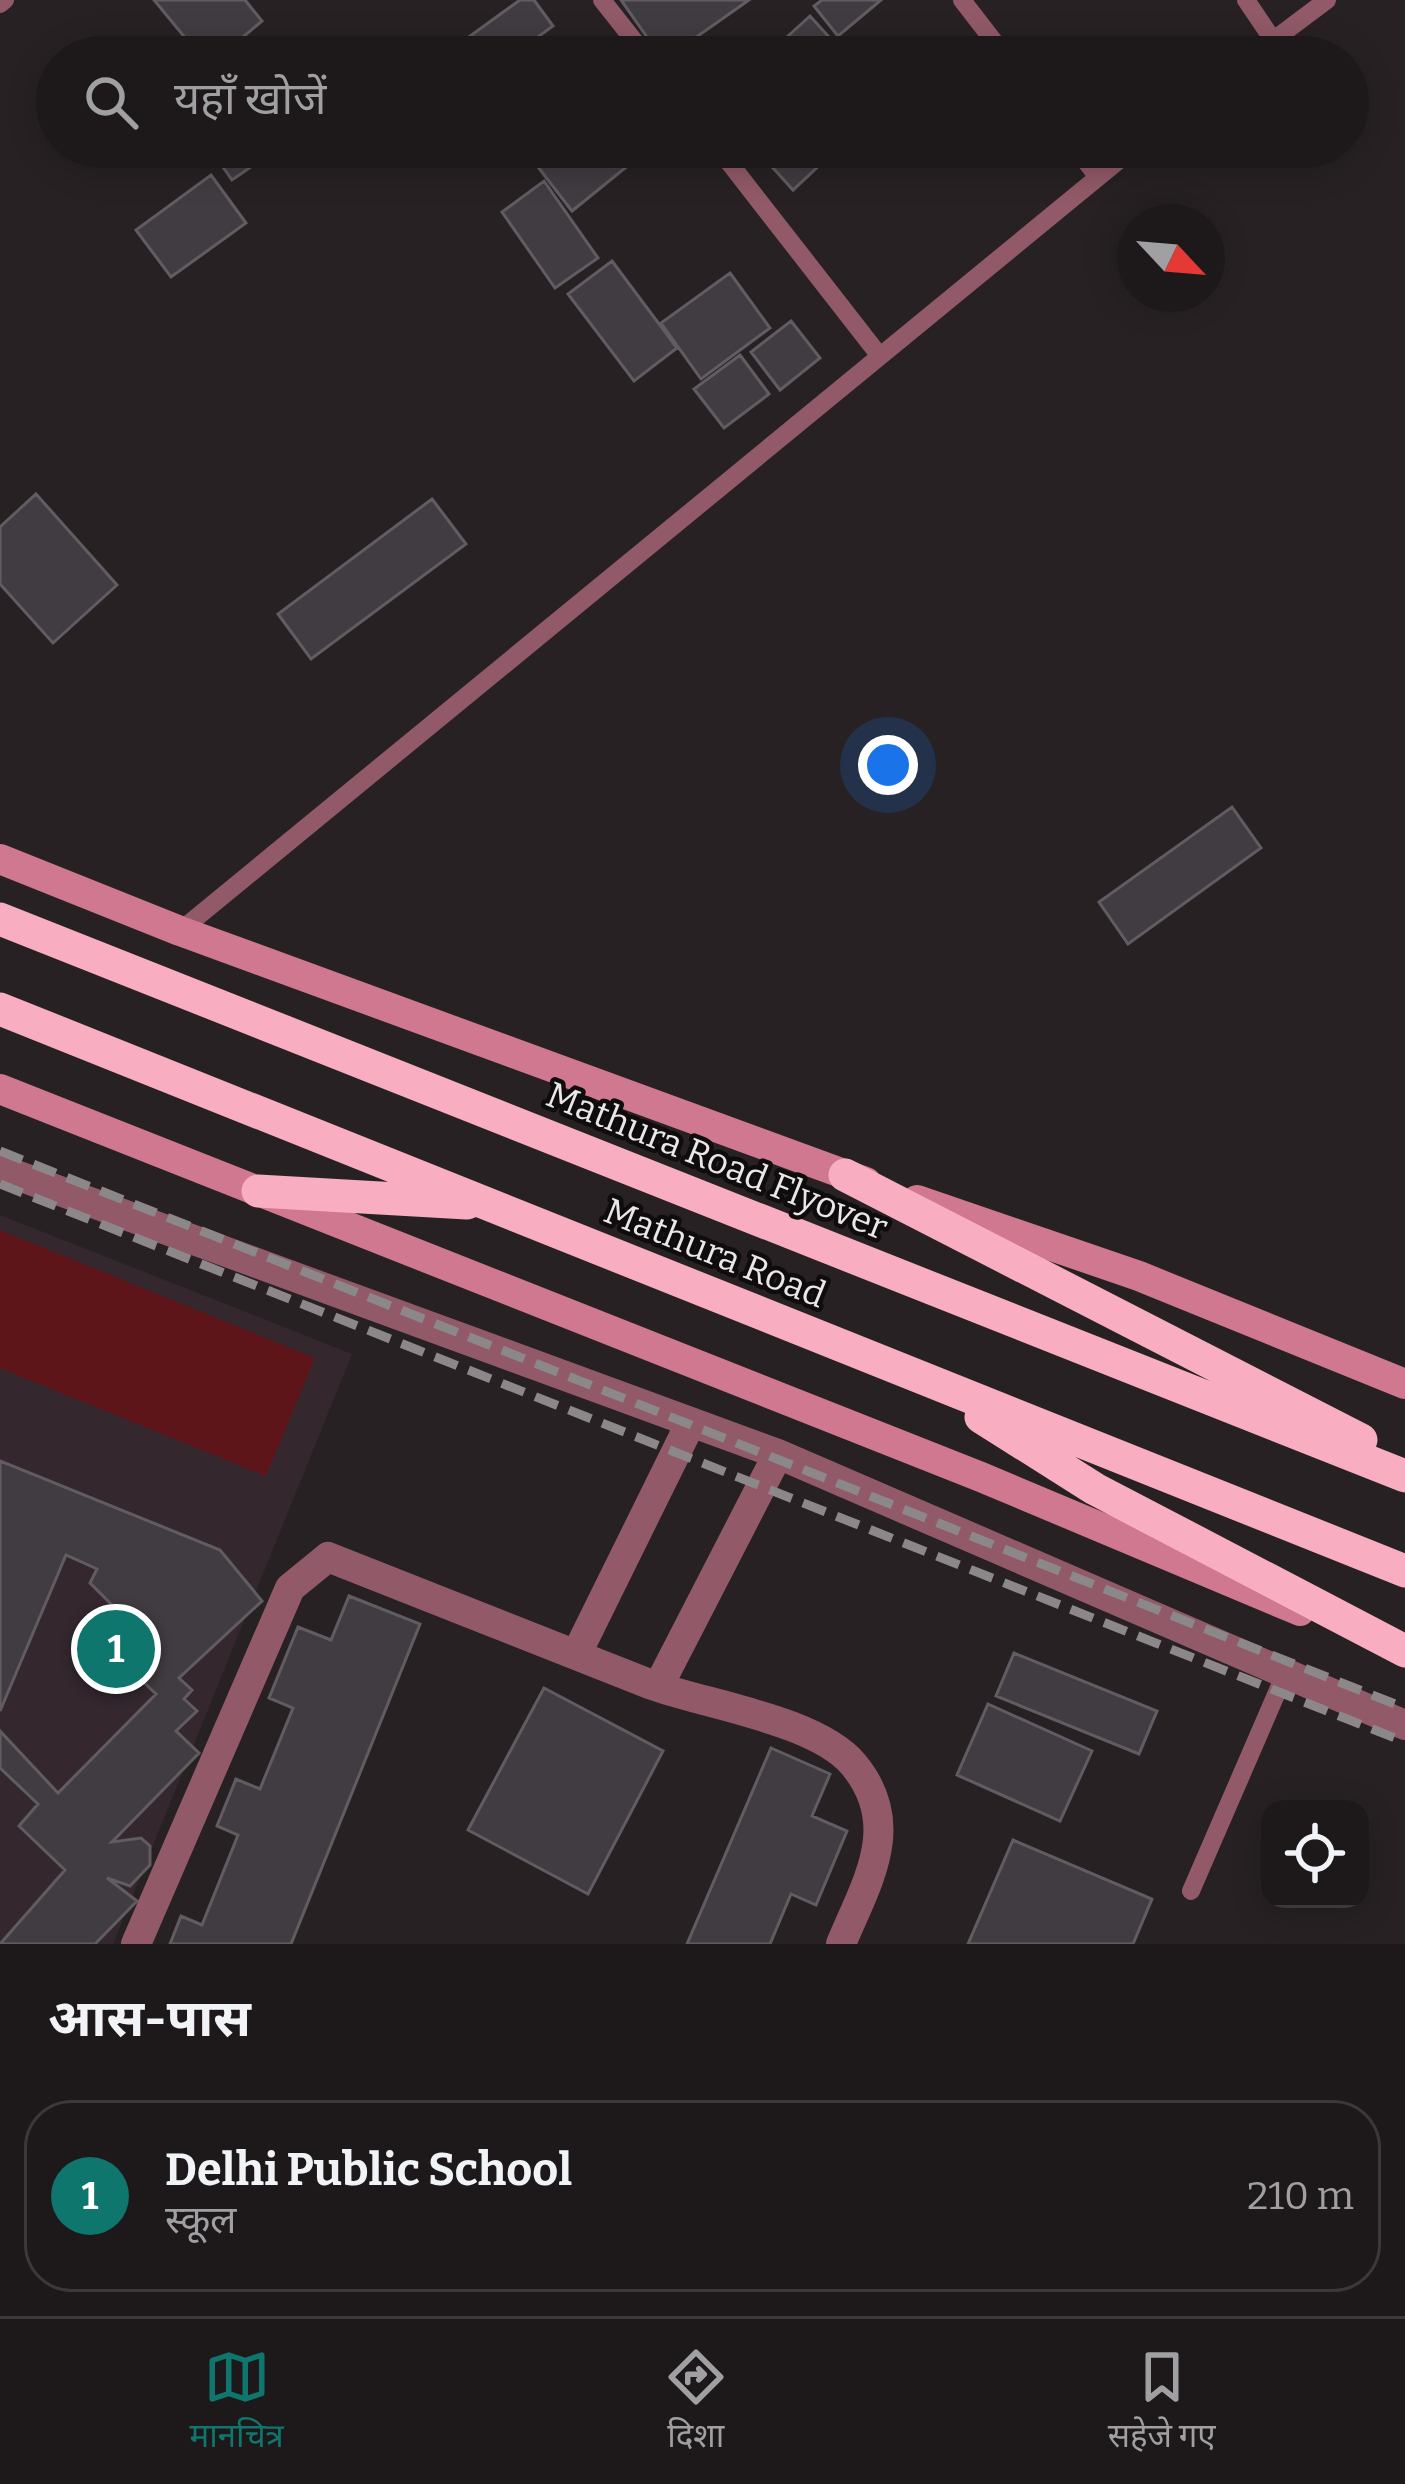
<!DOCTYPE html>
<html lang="hi">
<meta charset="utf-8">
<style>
body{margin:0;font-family:Bitter,"Noto Sans Devanagari",serif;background:#2a2628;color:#f1f3f6}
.controls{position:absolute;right:36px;bottom:36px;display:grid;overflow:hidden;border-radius:24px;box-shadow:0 6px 30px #0003}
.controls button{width:108px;height:108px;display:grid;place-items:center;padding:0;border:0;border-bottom:3px solid #3b383a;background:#1d191b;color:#f1f3f6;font:60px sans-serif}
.compass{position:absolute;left:1117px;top:204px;width:108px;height:108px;border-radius:50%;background:#1d191b;box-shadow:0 6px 30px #0003;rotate:116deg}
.you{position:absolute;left:888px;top:765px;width:42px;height:42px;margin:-30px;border:9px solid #fff;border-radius:50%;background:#1a73e8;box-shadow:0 0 0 18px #1a73e833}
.badge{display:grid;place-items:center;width:78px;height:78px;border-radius:50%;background:#0f766e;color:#fff;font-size:39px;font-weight:700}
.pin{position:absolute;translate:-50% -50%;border:6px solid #fff;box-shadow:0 3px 12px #0006}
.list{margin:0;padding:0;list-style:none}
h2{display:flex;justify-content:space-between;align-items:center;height:156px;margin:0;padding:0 48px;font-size:51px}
h2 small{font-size:39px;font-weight:400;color:#a0a0a3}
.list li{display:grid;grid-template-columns:78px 1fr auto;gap:36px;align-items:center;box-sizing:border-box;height:192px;margin:0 24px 24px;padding:0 24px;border:3px solid #3b383a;border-radius:48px}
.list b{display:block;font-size:45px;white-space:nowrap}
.list p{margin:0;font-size:39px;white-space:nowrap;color:#a0a0a3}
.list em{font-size:39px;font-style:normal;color:#a0a0a3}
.icon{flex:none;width:66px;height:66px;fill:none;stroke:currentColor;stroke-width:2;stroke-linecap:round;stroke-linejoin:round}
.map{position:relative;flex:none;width:1405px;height:1944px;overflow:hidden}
.search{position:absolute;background:#1d191b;box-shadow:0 6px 30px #0003;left:36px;right:36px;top:36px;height:132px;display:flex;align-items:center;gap:30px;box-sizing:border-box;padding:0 42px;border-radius:66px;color:#a0a0a3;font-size:45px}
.sheet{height:372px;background:#1d191b}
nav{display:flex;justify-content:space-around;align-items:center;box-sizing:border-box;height:168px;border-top:3px solid #3b383a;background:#1d191b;font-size:33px;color:#a0a0a3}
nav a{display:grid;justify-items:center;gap:6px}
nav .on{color:#0f766e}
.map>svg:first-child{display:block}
.built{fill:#34282e}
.green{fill:#5e1519}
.building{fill:#413c41;stroke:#615c61;stroke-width:3}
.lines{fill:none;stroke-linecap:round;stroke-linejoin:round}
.service{stroke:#925a68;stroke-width:18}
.minor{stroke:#925a68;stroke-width:30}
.secondary{stroke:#d0788f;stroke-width:30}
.trunk{stroke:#f8aec0;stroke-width:33}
.rail{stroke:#8c8789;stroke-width:9;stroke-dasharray:24 12;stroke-linecap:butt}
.labels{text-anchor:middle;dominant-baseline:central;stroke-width:9;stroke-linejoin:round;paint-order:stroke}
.street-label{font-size:36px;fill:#ebe7e9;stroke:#0e0c0d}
</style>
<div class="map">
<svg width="1405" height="1944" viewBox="0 0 1405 1944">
<rect width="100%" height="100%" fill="#272124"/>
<path class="built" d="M0 1215 352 1354 113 1944H0Z"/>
<path class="green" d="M0 1230 315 1358 266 1476 0 1368Z"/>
<path class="building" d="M154 0H245L262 21 219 57H201Z
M520 0H534L553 26 510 57H468L459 44Z
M621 0H749L668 57H661Z
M822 0H881L838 36 814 6Z
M810 16 847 57H765Z
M261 43 270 57H240Z
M209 147H280L232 180Z
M545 147H651L572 211 531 158Z
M754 147H839L793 190Z
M211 175 246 223 171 277 136 230Z
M544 181 598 258 555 288 502 212Z
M612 261 677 348 634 381 568 294Z
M730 273 770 328 701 379 661 323Z
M791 321 820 358 780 390 751 352Z
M740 355 769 394 724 428 694 389Z
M36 494 117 585 53 643 0 584V527Z
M432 499 466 544 311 659 278 614Z
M1232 807 1261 848 1128 944 1099 902Z
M0 1461 220 1550 262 1601 179 1678 192 1690 184 1699 197 1711 176 1731 199 1753 112 1842 141 1838 150 1846V1865L130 1886 107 1878 137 1901 95 1944H0L65 1870 19 1826 38 1804 0 1768V1731L58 1793 156 1694 110 1650 134 1627 90 1583 97 1569 66 1555 0 1711Z
M349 1596 420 1624 291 1944H170L181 1916 202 1925 238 1835 217 1826 236 1779 260 1789 293 1708 269 1698 298 1627 331 1640Z
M1014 1653 1157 1711 1139 1754 996 1696Z
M544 1688 663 1751 588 1894 468 1830Z
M988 1704 1092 1751 1060 1821 957 1775Z
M771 1748 830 1774 812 1816 847 1831 816 1905 791 1894 770 1944H687Z
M1013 1840 1152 1899 1133 1944H968Z"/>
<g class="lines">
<path class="service" d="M602 0 647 57
M962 0 1006 57
M1246 0 1273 40
M0 4 5 0
M1251 57 1327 0
M717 147 879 355
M1075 147 1097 176
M180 931 1135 147
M1191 1891 1285 1674"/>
<path class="minor" d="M0 1169 778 1454 1405 1725
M576 1655 691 1422
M658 1687 778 1454
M136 1944 290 1588 328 1557C436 1599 544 1643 652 1685 707 1705 817 1720 854 1765 904 1826 866 1883 841 1944"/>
<path class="secondary" d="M0 859 180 931 866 1182
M0 1089 981 1477 1300 1611
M917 1200 1139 1276 1405 1384"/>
<path class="trunk" d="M0 919 1405 1476
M0 1009 1405 1571
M845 1175 1361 1440
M258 1191 467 1203
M981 1417 1095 1489 1405 1651"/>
<path class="rail" d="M0 1151 1405 1708
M0 1184 1405 1742"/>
</g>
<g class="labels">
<g class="street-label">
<text transform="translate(717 1161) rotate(22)">Mathura Road Flyover</text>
<text transform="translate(715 1253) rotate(22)">Mathura Road</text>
</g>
</g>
</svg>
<div class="controls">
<button><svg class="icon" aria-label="locate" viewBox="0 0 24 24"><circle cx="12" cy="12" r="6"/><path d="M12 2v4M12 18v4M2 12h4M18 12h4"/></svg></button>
</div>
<svg class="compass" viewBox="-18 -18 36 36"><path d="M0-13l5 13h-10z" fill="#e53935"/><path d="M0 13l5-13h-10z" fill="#a0a0a3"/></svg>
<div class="you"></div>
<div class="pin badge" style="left:116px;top:1649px">1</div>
<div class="search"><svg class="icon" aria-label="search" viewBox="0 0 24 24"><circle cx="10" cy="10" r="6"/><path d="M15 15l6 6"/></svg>यहाँ खोजें</div>
</div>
<section class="sheet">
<h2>आस-पास<small></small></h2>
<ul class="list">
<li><span class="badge">1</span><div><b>Delhi Public School</b><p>स्कूल</p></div><em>210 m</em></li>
</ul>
</section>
<nav>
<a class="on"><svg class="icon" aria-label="map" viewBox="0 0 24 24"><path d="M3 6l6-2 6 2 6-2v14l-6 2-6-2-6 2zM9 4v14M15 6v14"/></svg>मानचित्र</a>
<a><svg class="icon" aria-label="directions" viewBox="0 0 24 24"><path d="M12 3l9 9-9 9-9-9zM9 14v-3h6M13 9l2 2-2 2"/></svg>दिशा</a>
<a><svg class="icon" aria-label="saved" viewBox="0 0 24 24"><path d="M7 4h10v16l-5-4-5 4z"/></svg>सहेजे गए</a>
</nav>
